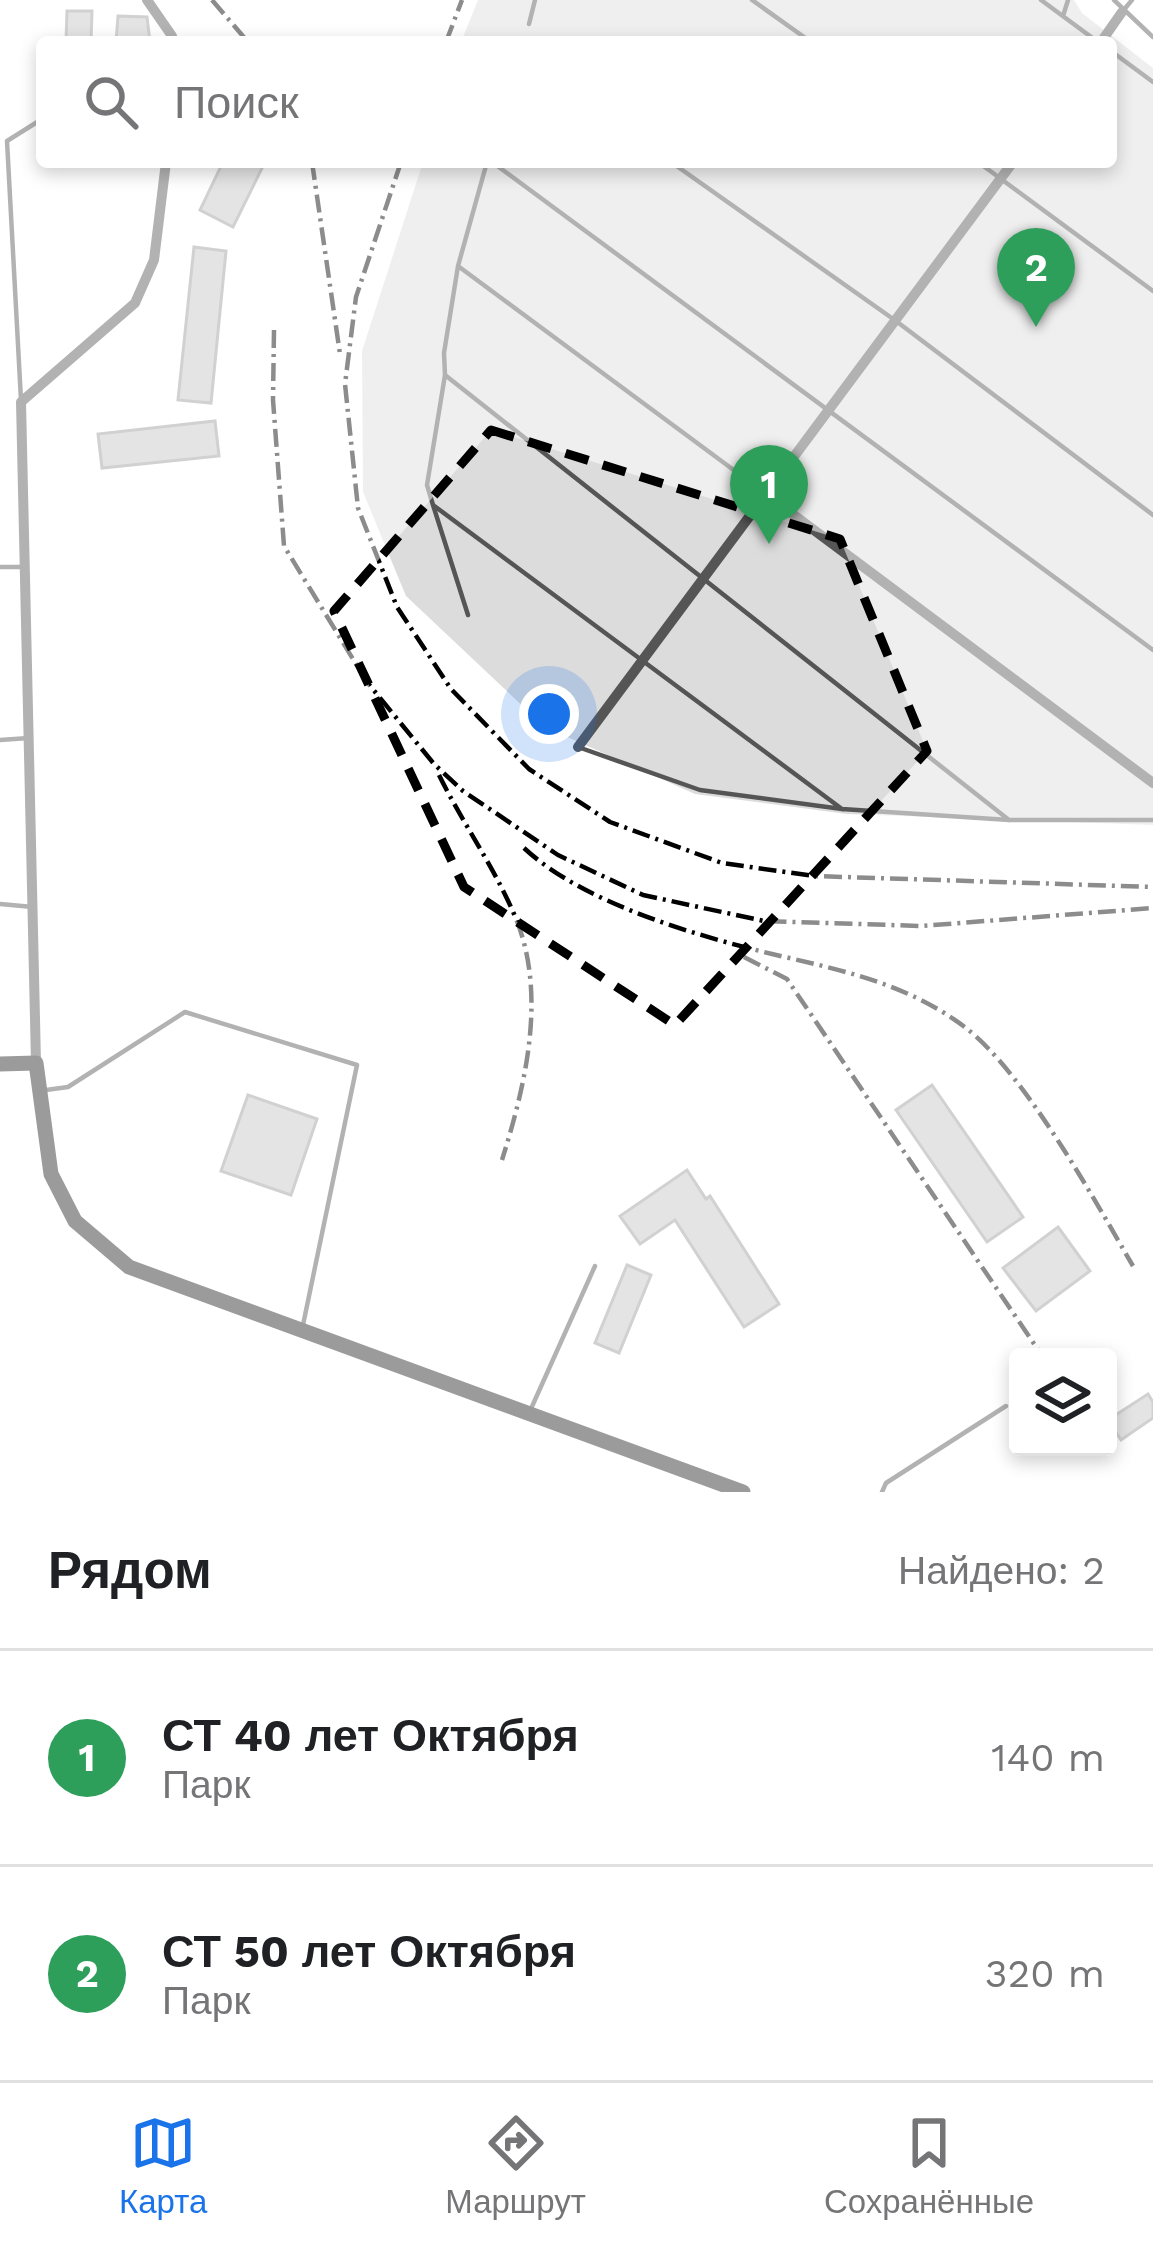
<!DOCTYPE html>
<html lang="ru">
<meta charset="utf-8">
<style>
body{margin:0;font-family:"Work Sans",sans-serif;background:#f6f6f6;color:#202124}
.controls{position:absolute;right:36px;bottom:36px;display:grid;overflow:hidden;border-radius:12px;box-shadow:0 6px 18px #0003}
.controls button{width:108px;height:108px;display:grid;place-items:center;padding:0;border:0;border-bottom:3px solid #e0e0e0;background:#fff;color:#202124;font:60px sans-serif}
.you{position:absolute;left:549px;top:714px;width:42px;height:42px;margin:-30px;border:9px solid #fff;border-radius:50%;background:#1a73e8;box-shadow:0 0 0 18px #1a73e833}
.badge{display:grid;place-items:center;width:78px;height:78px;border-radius:50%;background:#1a73e8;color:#fff;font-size:39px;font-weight:700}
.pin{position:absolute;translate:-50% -99px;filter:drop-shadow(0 3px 6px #0008)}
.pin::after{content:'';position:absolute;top:63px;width:42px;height:36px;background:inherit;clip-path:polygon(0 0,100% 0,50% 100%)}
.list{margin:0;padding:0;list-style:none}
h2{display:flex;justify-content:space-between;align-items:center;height:156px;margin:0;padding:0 48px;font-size:51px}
h2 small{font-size:39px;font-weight:400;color:#757577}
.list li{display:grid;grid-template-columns:78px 1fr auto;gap:36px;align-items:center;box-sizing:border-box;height:216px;padding:0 48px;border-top:3px solid #e0e0e0}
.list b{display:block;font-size:45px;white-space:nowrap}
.list p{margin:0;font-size:39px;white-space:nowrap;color:#757577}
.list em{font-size:39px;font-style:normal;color:#757577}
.icon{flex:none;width:66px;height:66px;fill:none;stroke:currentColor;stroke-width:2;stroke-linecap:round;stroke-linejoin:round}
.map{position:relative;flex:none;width:1153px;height:1492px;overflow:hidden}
.search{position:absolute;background:#fff;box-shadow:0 6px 18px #0003;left:36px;right:36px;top:36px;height:132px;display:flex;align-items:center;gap:30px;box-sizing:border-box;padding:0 42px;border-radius:12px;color:#757577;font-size:45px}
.sheet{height:588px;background:#fff}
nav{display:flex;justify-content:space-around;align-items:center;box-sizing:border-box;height:168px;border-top:3px solid #e0e0e0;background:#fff;font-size:33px;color:#757577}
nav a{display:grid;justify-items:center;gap:6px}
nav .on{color:#1a73e8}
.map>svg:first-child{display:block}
.green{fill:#dcdcdc}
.building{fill:#c4c4c4;stroke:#999;stroke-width:3}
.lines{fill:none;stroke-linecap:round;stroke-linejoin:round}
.lane{stroke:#555;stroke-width:4.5}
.street{stroke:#555;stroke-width:10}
.secondary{stroke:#222;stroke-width:15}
.rail{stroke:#000;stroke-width:4.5;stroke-dasharray:18 6 3 6;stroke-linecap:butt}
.marked{fill:none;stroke:#000;stroke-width:9;stroke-dasharray:24 15;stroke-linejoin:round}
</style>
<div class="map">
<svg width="1153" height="1492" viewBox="0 0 1153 1492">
<rect width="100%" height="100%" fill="#fff"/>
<path class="green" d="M478 0H1074L1082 13 1153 68V825L847 814 695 794 545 727 406 596 363 492 362 351 423 162H1111V42H461Z"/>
<path class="building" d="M67 11H92L91 42H66Z
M118 16 147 17 150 42H116Z
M223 162H265L233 227 200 210Z
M194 247 226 251 211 403 178 400Z
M215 421 219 456 102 468 98 434Z
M932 1085 1023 1217 987 1242 896 1110Z
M248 1095 317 1119 291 1195 221 1171Z
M687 1170 706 1199 710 1196 779 1304 744 1327 675 1220 640 1244 620 1216Z
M1058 1227 1090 1271 1036 1311 1003 1268Z
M627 1265 651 1275 619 1353 595 1343Z
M1148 1394 1153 1402V1418L1121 1440 1108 1420Z"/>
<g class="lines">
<path class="lane" d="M752 0 811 42
M1041 0 1098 42
M1114 0 1153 37
M1122 12 1132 0
M1063 16 1068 0
M529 24 535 0
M1111 51 1153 82
M487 162 458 266 444 353 445 375 427 485 433 505 842 809
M492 162 1153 650
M671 162 896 321 1153 515
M978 162 1153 291
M458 266 762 491
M445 375 1009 820
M21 400 7 141 42 119
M433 505 468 615
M0 567H25
M0 740 29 738
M578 747 700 790 842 809 1009 820H1153
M0 904 33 907
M46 1090 68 1087 185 1012 357 1065 303 1325
M530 1411 595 1266
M882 1492 886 1483 1006 1406"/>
<path class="street" d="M147 0 172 36V42
M1101 42 1122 12
M767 495 1153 783
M578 747 1013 162
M36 1063 21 402 135 303 154 260 166 162"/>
<path class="secondary" d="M0 1064 36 1063 51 1174 75 1221 129 1267 743 1492"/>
<path class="rail" d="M212 0 248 42
M446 42 462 0
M312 162 340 354
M401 162 356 297 345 384 358 508 397 607 451 689 529 769 610 822 722 863 814 876 1153 887
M274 330 273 400 284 546 367 682 434 764 463 791 558 855 643 895 764 921 921 926 1153 908
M439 775C462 822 493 865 514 914 548 992 526 1083 502 1160
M524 848C583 903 694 935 772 954 841 970 909 984 966 1028 1025 1074 1094 1199 1133 1266
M744 957 787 979 1043 1357"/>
</g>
<path d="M0 0H1153V1492H0ZM491 430 840 539 927 751 675 1025 464 887 334 611Z" fill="#fff" fill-opacity=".55" fill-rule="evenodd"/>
<path class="marked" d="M491 430 840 539 927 751 675 1025 464 887 334 611Z"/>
</svg>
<div class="controls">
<button><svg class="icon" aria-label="layers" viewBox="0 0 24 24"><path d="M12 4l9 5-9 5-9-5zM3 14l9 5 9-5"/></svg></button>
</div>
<div class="you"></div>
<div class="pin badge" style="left:769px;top:544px;background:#2e9e5b">1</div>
<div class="pin badge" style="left:1036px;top:327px;background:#2e9e5b">2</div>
<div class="search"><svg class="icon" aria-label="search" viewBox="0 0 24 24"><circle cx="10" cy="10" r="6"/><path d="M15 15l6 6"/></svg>Поиск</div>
</div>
<section class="sheet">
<h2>Рядом<small>Найдено: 2</small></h2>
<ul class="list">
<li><span class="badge" style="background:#2e9e5b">1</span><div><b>СТ 40 лет Октября</b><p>Парк</p></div><em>140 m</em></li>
<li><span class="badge" style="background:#2e9e5b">2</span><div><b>СТ 50 лет Октября</b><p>Парк</p></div><em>320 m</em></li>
</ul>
</section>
<nav>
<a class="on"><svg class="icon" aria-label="map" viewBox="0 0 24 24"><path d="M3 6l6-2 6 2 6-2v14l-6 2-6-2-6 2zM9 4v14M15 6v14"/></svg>Карта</a>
<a><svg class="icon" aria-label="directions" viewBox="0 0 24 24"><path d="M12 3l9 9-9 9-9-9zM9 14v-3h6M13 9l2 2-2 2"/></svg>Маршрут</a>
<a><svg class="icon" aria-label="saved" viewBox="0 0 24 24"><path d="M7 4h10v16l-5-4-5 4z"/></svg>Сохранённые</a>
</nav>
